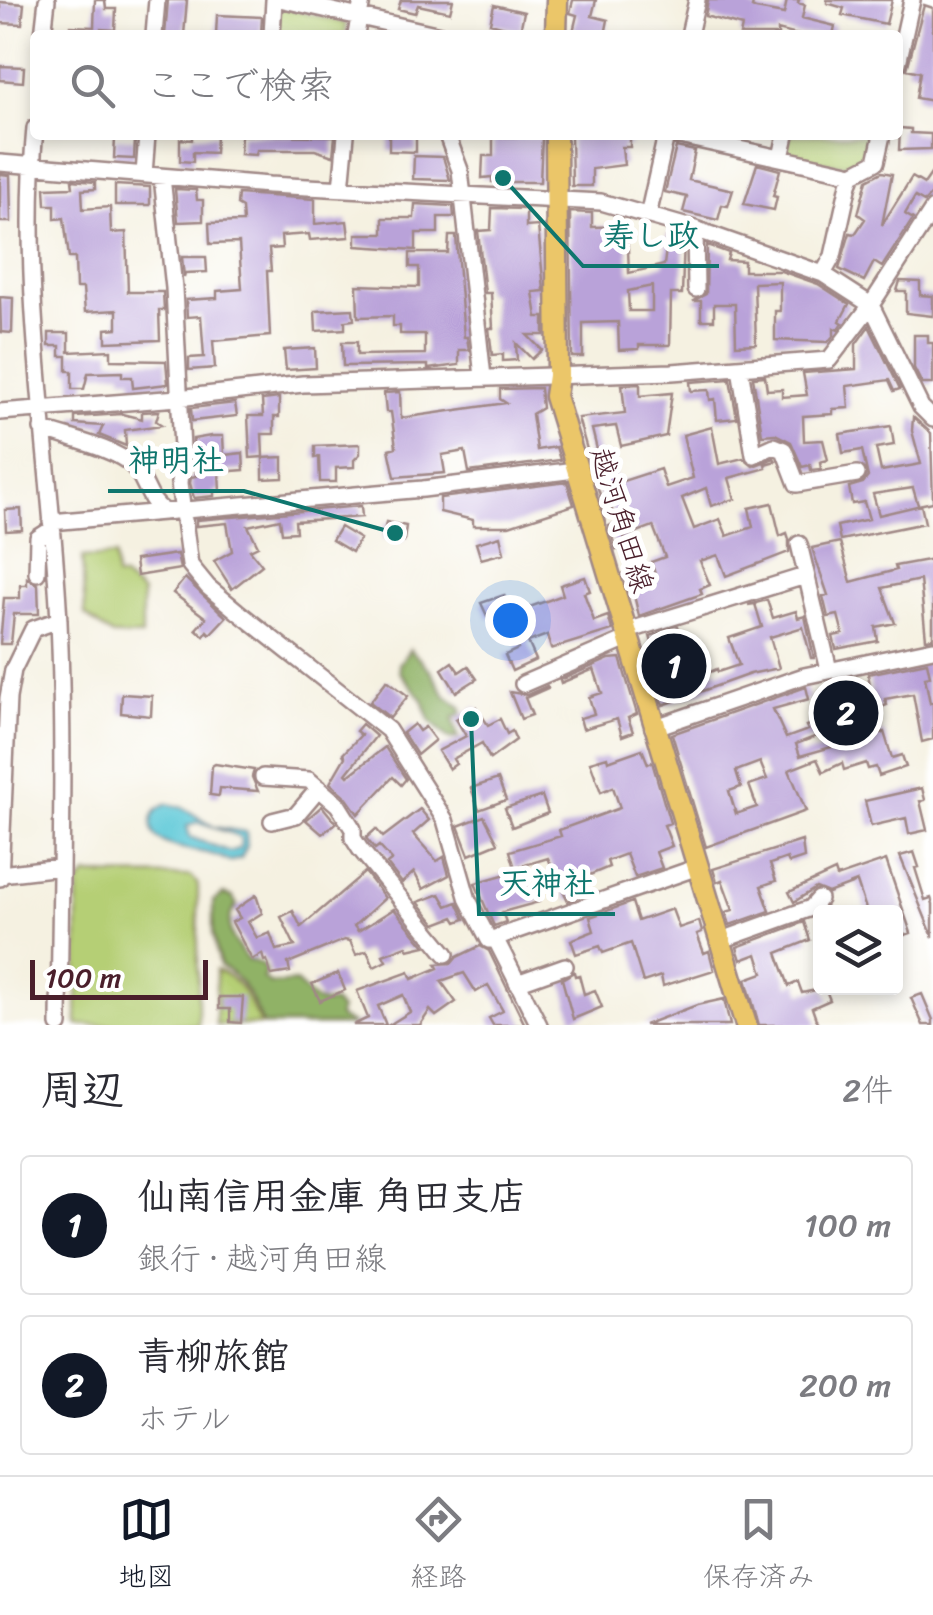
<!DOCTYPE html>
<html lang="ja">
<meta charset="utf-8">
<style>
body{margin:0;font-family:Sriracha,"Klee One",sans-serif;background:#f7f7f7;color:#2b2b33}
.controls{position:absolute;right:30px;bottom:30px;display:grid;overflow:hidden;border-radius:10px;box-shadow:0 5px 15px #0003}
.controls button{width:90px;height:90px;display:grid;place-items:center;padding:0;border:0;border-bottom:2px solid #e1e1e2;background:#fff;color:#2b2b33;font:50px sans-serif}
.scale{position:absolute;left:30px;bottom:25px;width:178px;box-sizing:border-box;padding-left:10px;border:5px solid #4a1f2b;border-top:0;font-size:28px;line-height:35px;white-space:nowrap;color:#4a1f2b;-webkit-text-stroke:8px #fff;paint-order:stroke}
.you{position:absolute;left:510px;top:620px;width:35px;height:35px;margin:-25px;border:8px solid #fff;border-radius:50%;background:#1a73e8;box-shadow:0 0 0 15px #1a73e833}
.badge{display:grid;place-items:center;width:65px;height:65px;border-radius:50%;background:#111827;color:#fff;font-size:32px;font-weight:700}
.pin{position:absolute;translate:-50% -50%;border:5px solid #fff;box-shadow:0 2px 10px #0006}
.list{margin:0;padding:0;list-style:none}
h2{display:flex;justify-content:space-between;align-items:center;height:130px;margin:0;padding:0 40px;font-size:42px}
h2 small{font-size:32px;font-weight:400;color:#7c7c81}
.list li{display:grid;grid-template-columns:65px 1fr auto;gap:30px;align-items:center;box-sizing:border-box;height:140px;margin:0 20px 20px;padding:0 20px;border:2px solid #e1e1e2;border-radius:10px}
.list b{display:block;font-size:38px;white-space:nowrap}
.list p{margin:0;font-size:32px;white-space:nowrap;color:#7c7c81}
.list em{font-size:32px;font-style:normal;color:#7c7c81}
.icon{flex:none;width:55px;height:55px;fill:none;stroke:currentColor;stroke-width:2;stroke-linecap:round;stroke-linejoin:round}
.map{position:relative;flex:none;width:933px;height:1025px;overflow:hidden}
.search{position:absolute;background:#fff;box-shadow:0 5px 15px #0003;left:30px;right:30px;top:30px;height:110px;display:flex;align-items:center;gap:25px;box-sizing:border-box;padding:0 35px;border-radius:10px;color:#7c7c81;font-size:38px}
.sheet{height:450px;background:#fff}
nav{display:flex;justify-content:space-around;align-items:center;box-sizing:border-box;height:140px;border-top:2px solid #e1e1e2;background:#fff;font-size:28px;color:#7c7c81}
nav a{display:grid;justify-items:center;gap:5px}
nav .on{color:#111827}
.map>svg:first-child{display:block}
.green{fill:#b5cf74;stroke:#807750;stroke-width:2.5}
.forest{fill:#90b266;stroke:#6d6848;stroke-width:2.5}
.water{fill:#5ec9d8;stroke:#547482;stroke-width:2.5;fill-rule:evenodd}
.building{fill:#b9a2d9;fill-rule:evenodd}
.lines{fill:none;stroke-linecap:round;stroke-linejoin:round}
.minor-casing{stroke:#a08886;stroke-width:20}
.major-casing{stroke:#a08886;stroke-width:25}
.minor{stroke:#fff;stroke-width:15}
.major{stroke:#ebc669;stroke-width:20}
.labels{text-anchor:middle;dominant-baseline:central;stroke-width:10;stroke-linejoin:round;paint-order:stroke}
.street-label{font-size:30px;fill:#4a1f2b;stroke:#fff}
.leader{fill:none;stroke:#0f766e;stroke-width:4}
.callout-dot{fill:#0f766e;stroke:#fff;stroke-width:4}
.callout-label{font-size:32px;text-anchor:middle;font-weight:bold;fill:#0f766e;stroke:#fff;stroke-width:10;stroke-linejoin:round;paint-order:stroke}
</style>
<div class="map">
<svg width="933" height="1025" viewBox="0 0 933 1025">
<rect width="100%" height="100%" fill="#fff"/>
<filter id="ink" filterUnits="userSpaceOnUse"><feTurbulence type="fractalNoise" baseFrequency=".01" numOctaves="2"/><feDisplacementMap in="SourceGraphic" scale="20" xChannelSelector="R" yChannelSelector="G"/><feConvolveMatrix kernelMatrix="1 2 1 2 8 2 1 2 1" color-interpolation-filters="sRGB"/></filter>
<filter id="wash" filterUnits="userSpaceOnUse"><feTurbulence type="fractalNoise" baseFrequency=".0048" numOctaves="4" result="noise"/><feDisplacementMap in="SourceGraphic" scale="40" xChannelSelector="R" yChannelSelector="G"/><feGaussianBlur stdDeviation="2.25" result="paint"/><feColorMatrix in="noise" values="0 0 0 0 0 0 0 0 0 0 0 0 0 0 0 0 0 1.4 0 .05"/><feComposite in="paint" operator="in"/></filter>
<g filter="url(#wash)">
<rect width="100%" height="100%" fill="#f5f1e1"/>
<path class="green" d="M278 6 346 23V35H276Z
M789 135H873C863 182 819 161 785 153Z
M115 556 116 577H122L142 593V636H112L85 615 82 558Z
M87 875 191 876 198 884V1025H77L78 884Z
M216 970C240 977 250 1003 261 1025H216Z"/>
<path class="forest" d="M410 649 430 670 446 696 462 708 461 714 453 718 458 738 449 739 430 721 423 700 400 672 399 664Z
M223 894 233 897 237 905C221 924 234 943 247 959L262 964 266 972 263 978 271 984 296 982C309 992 312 1007 333 1002L340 1010 339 1017 355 1025H263C254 1003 242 976 220 966L213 935V901Z"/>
<path class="water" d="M167 804 182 807 214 827 246 832 247 846 241 858 229 862C207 845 147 855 152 821 153 812 158 808 167 804ZM198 822C211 829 231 831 241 838L240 848 230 852 190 837 187 826Z"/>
<g id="blocks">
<path class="building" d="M95 0H105L106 9H116L115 30 101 29V35H71V26L94 27Z
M168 0H187L184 35H165Z
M401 0H453L450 12 418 5 415 13 398 9Z
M573 0H596L592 16 608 20 605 35 573 32 577 15 570 13Z
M708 0H754L752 7 756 9 784 14 787 0H799L798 3 805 5 802 18 835 26 833 35H797L778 30V35H740L742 26 705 16Z
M827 0H892L886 24 842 15 844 8 827 3Z
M0 2 24 4 22 24 0 23Z
M494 5 524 12 520 31 490 23Z
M924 5 933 8V101L916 98 920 72 907 69Z
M217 15 262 17 261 35H216Z
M0 66 24 67 23 82 0 80Z
M900 128 911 129V133L931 134V149L899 150Z
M192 135H216L215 153 193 152V162L180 161V139L192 140Z
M241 135 335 136 333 156 315 150H257L256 155 240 154Z
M389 135H416V152L389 151Z
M571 135H630V147H622L624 165 592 169V186H572Z
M493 137H542L540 182H492V177L482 178 483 156H493Z
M115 138 135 139 134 159 114 158Z
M676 147 695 151 689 180 733 190 728 206 722 205 718 220 683 212 687 197 665 192Z
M414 156 443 157 450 180 413 179Z
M757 164 780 170 773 196 777 197 774 210 744 204Z
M933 171V193L924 202 915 197 905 214 913 219 882 267 874 262 864 281 839 269 850 233 855 234 865 219 858 214 867 180 882 172 892 174 882 225 912 177 924 184Z
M0 174 10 175 11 222H0Z
M72 180 95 182V189L82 190 83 209 110 207 111 233 126 232 128 292H163L164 310H159L160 340 106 342V329L117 328V310L85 312 83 288H76L75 258H69L64 218 55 219V205H46L45 188 73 187Z
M115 185 150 187V205H115Z
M175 189 196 190 197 200H203V221L178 222Z
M238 194 315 199V224L347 221 349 237 310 240 309 234 281 236 282 248 269 249 271 271H267L270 336 213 341 215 368 189 370V358L204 357 201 316 187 317 186 300 217 298V291L242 289 239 243 210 244 209 223 243 222 242 208 237 205Z
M415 204 453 206 454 217H438V233H416V250L356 246V234H383V218H414Z
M492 208 526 209V227L538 226 544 291 533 292 537 317H544V335H527L542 350 532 359 516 343 517 360 503 361V354L492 355 489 328H493L491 293H485L478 231 491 230Z
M570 212 592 213V227L627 226 629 273 664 265 668 233 684 238 682 294H671L670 345H639V349L619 350 618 322 583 323V357H572ZM652 286V311H629L628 291Z
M449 236H456L464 337H467L469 350H459V365L428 369V365L343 366 342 342H357V355L425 354V334H400V326H393V316L358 317 357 285 419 287V267H410V253H448Z
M707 245 729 253 727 260 744 261V271H781L818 284 849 304 840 321 843 323 838 330 834 328V335L828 342 775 340V311H780V282L754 283 756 344 736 345 735 304H714V320H701V301H693L706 294Z
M182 257H206L207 272 185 273 184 277Z
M900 281 920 282V295L933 296V316L906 313V291H897Z
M0 297 13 298 12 333 1 332Z
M353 309 354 320 345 321V329L316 331 315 311Z
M869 326 900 389 894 391 889 380 847 386 849 408 833 409V414L803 416 804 441 823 440 828 460 820 462 821 469 811 470 810 465 802 467 791 442 775 434 762 435 753 377 765 376 767 390 782 389V397L807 395 803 373 856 369V344Z
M49 333H69V352L111 350V360L166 361 168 384 133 388 132 377H122V372L88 373 84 389H72V371H67V356H60V346H49Z
M914 335H928V343H933V384H922L914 368Z
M315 348 316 368 286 370 284 350Z
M730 379 737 418 717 420 715 399 710 400 709 390 691 391 690 382Z
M640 384V396L672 393 666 436 621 446 616 426 592 429 599 458 608 456 617 483 660 469 666 487 693 478 683 435 712 427 719 464 743 458 753 466 774 458 776 461 765 464 766 468 729 478 735 499 711 506 706 488 682 498 694 529 720 519 727 536 753 527 749 508 772 503 780 536 787 533 789 539V552L726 576 718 555 700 561 710 585 700 589 702 594 639 616 632 587 657 580 651 562 665 557 653 526 624 537 627 546 616 550 609 526 616 523 609 500 602 502 578 418 625 413 622 385Z
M540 388 542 408 532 414 537 450 556 447 560 460 469 472 465 451 442 455 445 473 395 477 389 449 396 447 391 412H386L384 393 400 392 401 418 506 403 500 399V389Z
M279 398V417H274V434H262L263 457 250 458 248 416H263L262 400Z
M235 403 237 416 192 421 191 408Z
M159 411 156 421 162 425 125 430 126 446 99 435 103 426 75 424V417L122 414 142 419V412Z
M913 417 931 433 933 502 918 505 913 488 873 494 879 515 921 505 925 523 840 540 837 526 869 519 864 502 852 504 849 487 863 483 868 477 862 450 843 453 840 434 891 426 894 445 876 448 881 471 921 464 912 431Z
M211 436H223L224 455 243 453 244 470 219 472 220 491H214V496L194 498 190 483 191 477 196 476 193 439Z
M360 444V454L354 460V467L336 468V482H320L319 457 315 458V446Z
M283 457V478L263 479V458Z
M567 482 574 505 509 526H473V520L440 512V498Z
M361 506 362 517 295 521 296 532 282 533 280 519 248 526 258 546 250 550 262 565 232 589 214 561 232 551 227 523 196 526V520Z
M21 509 22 530 6 531 5 510Z
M386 522 406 526 404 541 383 538Z
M340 527 360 539 352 552 332 540Z
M500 536 504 553 481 559 476 543Z
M840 542 851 582 896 570 895 566 933 559V638L926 639 920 580 882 588 895 623 876 627 878 641 836 649 833 636 843 634 838 615 828 617 823 596 828 595 812 548Z
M177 554 180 569 137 576 135 560Z
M585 577 590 591 584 593 594 621 608 616 612 630 551 649 547 635 528 642 536 660 512 671 505 655 518 649 511 631 519 628 513 613 563 595 560 585Z
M27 578 38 585 39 614H14L11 644H0L4 598H20V585H27Z
M185 578 226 617 210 634 207 631 204 636 196 629 206 618 173 593Z
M504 595 510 609 488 618 481 603Z
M767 600 773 618 796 611 798 618 805 616 814 658H811L803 627 770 637 779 668 750 674 663 705 659 690 666 687 650 636 678 627 689 663 702 658 708 673 717 669 718 672 739 665 729 638 762 627 755 604 748 605Z
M620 658 637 714 628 718 633 732 622 736 617 719 583 729 580 718 594 714 589 697 602 693 594 669 561 683 560 680 609 659Z
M452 662 459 672 468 666 477 679 456 692 442 669Z
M927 662 930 676 925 677 930 703 933 702V739L922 742 913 694 885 699 887 705 860 715 862 719 796 744 800 756 884 732 892 758 902 755 906 767 879 776 876 767 868 769 866 763 844 770 842 763 823 772 817 759 789 770 806 811 706 847 672 734 806 687 809 699 773 709 786 738 808 730 806 726 832 716 825 698 841 692 843 699 853 695 856 703 872 696 868 674ZM760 762 767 779 749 785 757 807 736 814 729 791 741 787 736 771Z
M387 680 408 696 390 718 370 702Z
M547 686 548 688 525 698 532 715 521 719 510 692 527 695Z
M122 694 152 696 151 716 121 713Z
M476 707 488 725 500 719 507 734 512 731 516 740 490 759 482 743 453 759 456 764 449 769 438 751 466 736 456 719Z
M362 724 376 736 346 774 348 776 385 747 406 779 401 785 393 777 358 814 346 797 330 783 345 757 343 754 361 735 356 731Z
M414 724 419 731 425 727 435 740 417 755 403 733Z
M642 749 648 764 652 762 670 823 664 825 672 846 656 852 662 868 635 877 626 854 607 861 609 867 575 881 580 896 568 901 548 858 515 868 510 851 561 836 559 830 620 808 613 787 601 792 590 762 607 757 608 761Z
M215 764 254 770 252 777 258 791 220 788 219 796 210 795 212 766Z
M498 779 506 800 479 810 471 788Z
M922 788 925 800 920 801 927 830 909 834 906 818 871 826 865 801Z
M542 796 548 813 512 827 505 808Z
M322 806 336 823 322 834 306 820Z
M420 809 429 820 413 834 437 861 444 857 449 875 423 889 414 872 402 883 387 864 392 860 379 846 375 849 366 838 376 829 383 837Z
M484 816 498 843 469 855 458 826Z
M802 841 804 858 789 863 787 858 770 864 776 881 761 886 770 911 730 925 726 912 733 910 722 880 717 882 713 869Z
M914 852 919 867 915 868 925 900 931 898 933 904V937L900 856Z
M886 860 911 933 896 938V912H867L857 882 828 893 816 888 794 902 789 892 835 871 837 877Z
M365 872 385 898 354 926 358 931 394 909 425 946 408 950 407 946 383 955 386 961 374 967 367 951 356 955 350 941 344 940 288 963 290 972 271 975 267 960 264 961 262 954 252 960 232 922 240 918 235 910 256 895 262 913 248 922 257 938 270 933 276 950 295 946 281 917 293 911 301 927Z
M513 872 520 891 534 887 539 902 502 912 506 922 494 926 475 883Z
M440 894 447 906 457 902 465 919 457 922 454 917 436 924 418 902Z
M632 902 638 921 672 909 679 928 699 921 702 932 697 934 704 953 709 951 714 970 663 986 661 976 643 982 631 943 603 953 600 946 576 954 571 940 594 931 590 917Z
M804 922 810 940 777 953 789 986 798 982 802 993 825 988 830 1000 812 1008 818 1025H759L746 979 763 973 757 954 741 960 737 947Z
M480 946 489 951 525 1025H493L489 1018 503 1011 488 985 476 992 464 973 441 981 456 1002 436 1016 430 1010 420 1025H389L410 1012 403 995 378 1006 386 1025H353L368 1018 357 991 409 972 412 979 438 968 436 964 452 963 457 957Z
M574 972 575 976 579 975 584 994 595 990 602 1007 573 1019 562 979Z
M338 973 345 990 320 1001 312 984Z
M922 994 933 1020V1025H923L911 998Z
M219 997H243L241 1023 230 1022V1009H219Z
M724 999 730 1025H644L697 1005Z"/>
</g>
</g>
<g filter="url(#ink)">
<use href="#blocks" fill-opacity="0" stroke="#a08886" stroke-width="2.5"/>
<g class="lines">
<defs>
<path id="minor" d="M284 0 440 35
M43 35 47 0
M154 35 157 0
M272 35 274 0
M356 35 362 0
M689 35 697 0
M898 63 912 0
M35 128C20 293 51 457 59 622 65 756 60 891 59 1025
M447 135 460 170 483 377
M675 135 853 174
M781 157 786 135
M0 163 269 185 601 202 695 229 823 274 833 256 849 184 853 174 876 162 882 135
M144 174 147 135
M162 177 174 288 182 449 179 483 190 565 208 587 237 611 388 730 445 820 468 900 489 940
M341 189 346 135
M648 216 666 135
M695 229 696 289
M823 274 871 305 921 407 933 419
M740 368 754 455 774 446 784 450 797 484 857 474
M0 412 178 398 303 384 672 372 829 360 871 305 933 209
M42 429C66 438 114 448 132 465 146 478 147 501 164 511
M51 522 423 489 575 470
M799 544 829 670
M37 573 38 538 52 529
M624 632 805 576
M523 684 627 639
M653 728 804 676 933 649
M263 777 309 780 338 805 353 829V838L360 849 446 954
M272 821 296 815 319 788
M1 874 60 867
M0 878 8 698 13 670 33 629 59 620
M719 941 811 908 819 899
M517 983 565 966
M539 1025 495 938 698 867"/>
<path id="major" d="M556 35 557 0
M556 135 558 376 555 396 746 1025"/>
</defs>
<use href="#minor" class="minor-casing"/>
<use href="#major" class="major-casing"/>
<use href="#minor" class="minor"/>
<use href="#major" class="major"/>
</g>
</g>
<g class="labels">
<g class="street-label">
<text transform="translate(622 520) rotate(73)">越河角田線</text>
</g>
</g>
<path class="leader" d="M503 178L583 266H719M395 533L244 491H108M471 719L479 914H615"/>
<g class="callout-dot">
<circle cx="503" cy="178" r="10"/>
<circle cx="395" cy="533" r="10"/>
<circle cx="471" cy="719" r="10"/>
</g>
<g class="callout-label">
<text x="651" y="246">寿し政</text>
<text x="176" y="471">神明社</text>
<text x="547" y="894">天神社</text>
</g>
</svg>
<div class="controls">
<button><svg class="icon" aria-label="layers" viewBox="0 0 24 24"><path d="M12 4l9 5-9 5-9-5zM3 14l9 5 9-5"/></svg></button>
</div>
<div class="scale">100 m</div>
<div class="you"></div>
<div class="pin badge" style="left:674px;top:666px">1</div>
<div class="pin badge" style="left:846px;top:713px">2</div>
<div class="search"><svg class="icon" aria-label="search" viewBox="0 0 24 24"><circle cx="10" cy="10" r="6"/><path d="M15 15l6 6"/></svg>ここで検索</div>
</div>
<section class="sheet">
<h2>周辺<small>2件</small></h2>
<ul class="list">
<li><span class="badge">1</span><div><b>仙南信用金庫 角田支店</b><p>銀行 · 越河角田線</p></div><em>100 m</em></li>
<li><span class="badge">2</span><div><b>青柳旅館</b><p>ホテル</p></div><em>200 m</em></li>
</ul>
</section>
<nav>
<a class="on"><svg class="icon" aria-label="map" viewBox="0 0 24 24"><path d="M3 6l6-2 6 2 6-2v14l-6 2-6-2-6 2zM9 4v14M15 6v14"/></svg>地図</a>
<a><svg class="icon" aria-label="directions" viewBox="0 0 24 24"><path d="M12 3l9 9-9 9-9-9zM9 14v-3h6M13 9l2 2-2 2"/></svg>経路</a>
<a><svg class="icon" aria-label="saved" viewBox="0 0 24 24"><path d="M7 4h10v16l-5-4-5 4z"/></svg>保存済み</a>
</nav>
